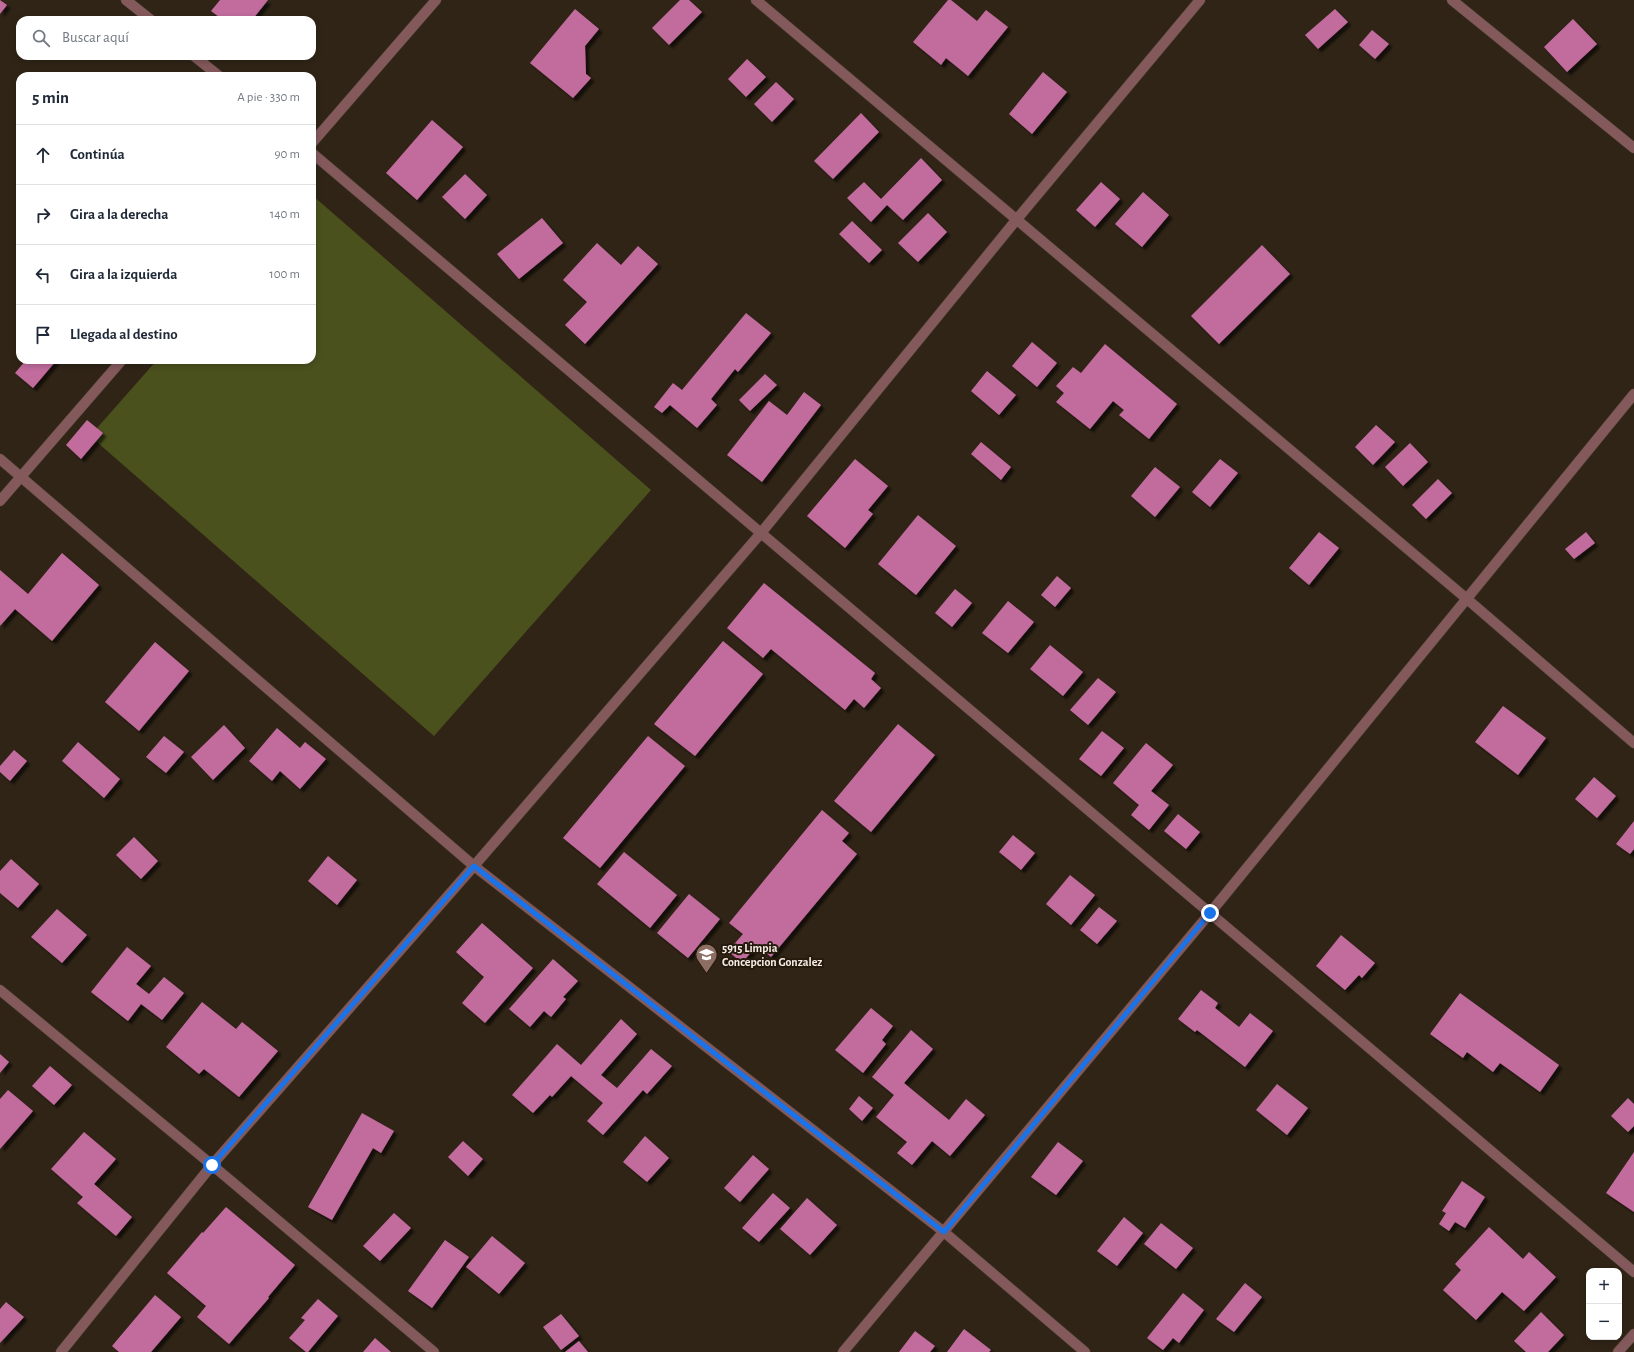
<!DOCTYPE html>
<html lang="es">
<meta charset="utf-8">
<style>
body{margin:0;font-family:"Alegreya Sans",sans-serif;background:#f2f2f3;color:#1f2937}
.controls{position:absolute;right:12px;bottom:12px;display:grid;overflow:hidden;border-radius:8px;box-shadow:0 2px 6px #0003}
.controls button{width:36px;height:36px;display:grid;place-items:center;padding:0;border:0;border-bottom:1px solid #e0e1e3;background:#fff;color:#1f2937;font:20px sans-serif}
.stop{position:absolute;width:12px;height:12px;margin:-9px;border:3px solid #1a73e8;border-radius:50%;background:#fff}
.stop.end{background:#1a73e8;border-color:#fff;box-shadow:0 1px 4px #0008}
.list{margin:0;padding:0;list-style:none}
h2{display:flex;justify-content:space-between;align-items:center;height:52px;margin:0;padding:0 16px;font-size:17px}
h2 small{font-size:13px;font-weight:400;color:#747a83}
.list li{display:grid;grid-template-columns:26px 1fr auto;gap:12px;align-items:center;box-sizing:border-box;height:60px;padding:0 16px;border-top:1px solid #e0e1e3}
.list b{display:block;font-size:15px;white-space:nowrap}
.list em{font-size:13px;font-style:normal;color:#747a83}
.icon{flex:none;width:22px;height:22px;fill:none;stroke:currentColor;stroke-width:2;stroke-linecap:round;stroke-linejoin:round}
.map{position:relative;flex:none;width:1634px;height:1352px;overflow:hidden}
.search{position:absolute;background:#fff;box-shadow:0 2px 6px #0003;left:16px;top:16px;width:300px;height:44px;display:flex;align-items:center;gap:10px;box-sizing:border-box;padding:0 14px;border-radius:12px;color:#747a83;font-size:15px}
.panel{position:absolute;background:#fff;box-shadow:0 2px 6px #0003;left:16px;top:72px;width:300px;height:292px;border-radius:12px}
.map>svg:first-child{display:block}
.green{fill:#4b511d}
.building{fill:#c26c9e;filter:url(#shadow)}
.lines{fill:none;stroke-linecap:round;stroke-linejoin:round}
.minor-casing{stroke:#4c4033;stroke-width:11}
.minor{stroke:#84595c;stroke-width:10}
.route{stroke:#1a73e8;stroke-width:5}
.labels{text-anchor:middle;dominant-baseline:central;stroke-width:4;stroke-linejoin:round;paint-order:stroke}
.poi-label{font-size:12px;font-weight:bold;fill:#f6eee5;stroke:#261a0d;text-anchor:start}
</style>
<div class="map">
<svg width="1634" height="1352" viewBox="0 0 1634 1352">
<defs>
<filter id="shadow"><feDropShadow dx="3.5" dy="3.5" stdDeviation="1" flood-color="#0009"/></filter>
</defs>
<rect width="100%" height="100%" fill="#302416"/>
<path class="green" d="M312 195 651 490 434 736 90 436 157 360H312Z"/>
<path class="building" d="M0 0 7 5 0 14Z
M220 0H268L252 20H223L211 11Z
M680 0H689L702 12 669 45 652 28Z
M948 0H951L977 21 986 10 1008 27 968 76 946 58 941 65 913 42Z
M575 9 599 29 585 46 586 74 591 78 573 98 530 63Z
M1335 9 1348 22 1318 49 1305 35Z
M1573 19 1597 44 1567 72 1544 47Z
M1372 30 1389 44 1375 59 1359 45Z
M747 59 766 77 746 97 728 79Z
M1043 72 1067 92 1032 134 1009 114Z
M776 82 794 99 772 122 754 104Z
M861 113 879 132 833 179 814 161Z
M432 120 463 147 417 200 386 173Z
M921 158 942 180 903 220 887 205 871 222 847 198 864 182 881 199Z
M465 174 487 195 465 219 442 197Z
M1101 182 1120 199 1095 227 1076 210Z
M1143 192 1169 215 1142 247 1115 224Z
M928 213 947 232 918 262 898 243Z
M542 218 563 243 519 279 497 254Z
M852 221 882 250 869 263 839 234Z
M597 243 621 265 638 246 658 264 585 344 565 325 587 302 563 280Z
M1262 245 1290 274 1219 344 1191 316Z
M746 313 771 333 738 372 735 369 711 399 717 405 697 428 670 405 662 413 654 407 673 383 682 390Z
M1032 342 1057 363 1037 387 1012 366Z
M1105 344 1177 404 1149 439 1119 415 1124 410 1113 401 1090 429 1056 402 1064 393 1056 386 1073 367 1081 373Z
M26 360H56V361L33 388 15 373Z
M987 371 1016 395 999 415 971 391Z
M765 374 777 385 750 411 739 400Z
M804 392 821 405 762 482 727 455 769 401 787 415Z
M87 420 103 433 81 459 66 445Z
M1376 425 1395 442 1373 465 1355 447Z
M981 442 1011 467 1001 480 971 454Z
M1410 443 1428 462 1403 486 1385 467Z
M855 459 888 486 868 510 873 514 845 548 807 516Z
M1220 459 1238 473 1210 507 1192 492Z
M1155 467 1180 487 1155 517 1131 496Z
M1438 479 1452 493 1426 519 1412 505Z
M918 515 956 546 916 595 878 564Z
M1319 532 1339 548 1309 585 1289 568Z
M1586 532 1595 543 1574 559 1565 549Z
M62 553 99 585 52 641 15 609 0 626V570L28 594Z
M1057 576 1071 588 1055 607 1041 595Z
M764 583 875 673 871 679 881 688 864 708 854 699 845 710 771 649 763 658 727 628Z
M955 589 972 603 952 627 935 613Z
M1008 601 1034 622 1008 653 982 633Z
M723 641 763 674 695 756 654 724Z
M155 642 189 671 139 731 105 702Z
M1050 645 1083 672 1063 696 1030 669Z
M1098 678 1116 692 1088 725 1070 710Z
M1503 706 1546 738 1518 775 1475 742Z
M898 724 935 755 871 832 834 801Z
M224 725 245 748 213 780 191 757Z
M277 728 300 748 305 742 326 759 300 789 280 771 272 781 249 761Z
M1102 731 1124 748 1101 776 1079 759Z
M164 736 184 752 166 773 146 757Z
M648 736 685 766 600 868 563 838Z
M78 742 120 779 104 798 62 761Z
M1146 743 1173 765 1151 791 1169 805 1149 830 1131 815 1139 805 1113 783Z
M14 750 27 761 10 781 0 772V766Z
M1594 777 1616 796 1597 818 1575 799Z
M822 810 849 833 842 841 857 854 771 957 757 945 742 963 728 951 743 934 729 923Z
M1178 814 1200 832 1186 849 1164 831Z
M1634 821V849L1630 854 1616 844Z
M1013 835 1035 853 1021 870 999 852Z
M134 837 158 861 141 879 116 855Z
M624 852 677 895 650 928 597 884Z
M328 856 357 880 337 905 308 881Z
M11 859 39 884 18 908 0 893V871Z
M1070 875 1095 895 1071 925 1046 904Z
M689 894 720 919 688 958 657 933Z
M1099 907 1117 921 1097 944 1080 930Z
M57 909 87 935 62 963 31 937Z
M482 923 533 968 485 1023 462 1003 484 977 456 952Z
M1341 935 1375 963 1362 978 1359 975 1345 990 1316 966Z
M127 947 151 966 136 984 149 994 164 977 184 993 162 1020 141 1004 128 1021 91 992Z
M553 959 578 981 563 997 566 999 551 1017 544 1011 530 1027 509 1009Z
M1201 990 1218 1003 1215 1008 1239 1027 1250 1013 1273 1031 1245 1067 1197 1030 1195 1032 1178 1019Z
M1460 993 1559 1065 1540 1092 1500 1063 1493 1072 1467 1052 1463 1058 1430 1034Z
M202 1002 236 1029 242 1022 278 1051 239 1097 204 1069 199 1074 166 1047Z
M871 1008 893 1026 882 1040 886 1044 863 1073 835 1050Z
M621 1019 637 1034 601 1075 617 1088 651 1049 672 1066 647 1094 643 1090 603 1135 587 1121 603 1103 571 1076 552 1097 550 1095 533 1113 512 1095 557 1044 581 1065Z
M911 1030 933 1049 904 1083 949 1120 966 1099 985 1115 950 1156 932 1141 912 1165 897 1153 907 1142 876 1117 894 1095 872 1077Z
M0 1054 9 1062 0 1073Z
M50 1066 72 1085 54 1105 32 1086Z
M1277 1084 1308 1108 1287 1135 1256 1110Z
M8 1090 33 1111 0 1149V1099Z
M859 1096 873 1108 862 1121 849 1109Z
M1628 1098 1634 1104V1126L1628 1132 1611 1116Z
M362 1113 394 1131 381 1153 373 1148 332 1220 308 1207Z
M84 1132 116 1159 94 1184 132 1217 116 1236 77 1203 83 1197 51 1169Z
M645 1136 669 1158 647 1182 623 1162Z
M463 1141 483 1159 468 1176 448 1157Z
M1058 1142 1083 1161 1056 1195 1031 1177Z
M1634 1152V1212L1606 1193Z
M753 1155 769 1169 740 1202 724 1188Z
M1462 1181 1485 1197 1465 1228 1455 1222 1449 1231 1439 1224 1446 1213 1442 1211Z
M773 1193 790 1208 759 1242 742 1228Z
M807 1198 837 1225 810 1255 780 1229Z
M226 1207 295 1265 268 1297 269 1298 229 1344 197 1317 206 1306 167 1273 202 1232 203 1233Z
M394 1213 411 1228 380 1261 363 1246Z
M1124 1217 1143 1233 1117 1266 1097 1251Z
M1161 1223 1193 1248 1176 1269 1144 1244Z
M1489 1227 1523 1259 1529 1252 1556 1277 1524 1311 1502 1292 1476 1320 1443 1290 1461 1270 1455 1264Z
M492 1236 525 1263 499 1294 466 1267Z
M445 1240 469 1257 432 1308 408 1291Z
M1245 1283 1262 1297 1234 1332 1216 1319Z
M1183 1293 1204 1310 1179 1343 1173 1338 1163 1350 1147 1338Z
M155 1295 181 1317 151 1352H119L112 1346Z
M318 1299 338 1316 308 1352H306L289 1338 305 1320 301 1318Z
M6 1302 24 1317 0 1343V1309Z
M1541 1312 1564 1335 1548 1352H1526L1514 1341Z
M561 1314 579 1336 561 1350 543 1327Z
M964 1329 991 1350 989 1352H947Z
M915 1331 935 1346 930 1352H899Z
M375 1338 391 1352H363Z
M579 1341 588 1352H565Z"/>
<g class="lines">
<defs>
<path id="minor" d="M126 0 151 20
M756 0 1467 599 1634 743
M1452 0 1634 148
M194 56 219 76
M312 143 436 0
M312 153 1634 1272
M0 459 474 866 944 1232 1085 1352
M0 501 122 360
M0 990 212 1165 434 1352
M61 1352 212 1165 474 866 761 533 1017 219 1200 0
M843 1352 1210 913 1634 394
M1618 1352 1634 1334"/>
</defs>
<use href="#minor" class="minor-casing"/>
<use href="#minor" class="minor"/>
</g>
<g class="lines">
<path class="route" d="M212 1165 474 866 944 1232 1210 913"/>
</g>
<defs>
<symbol id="school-pin" viewBox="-11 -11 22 30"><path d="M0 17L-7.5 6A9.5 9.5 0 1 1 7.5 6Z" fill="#8d6e63" stroke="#261a0d"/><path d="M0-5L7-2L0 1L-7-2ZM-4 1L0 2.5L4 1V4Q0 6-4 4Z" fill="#fff"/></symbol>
</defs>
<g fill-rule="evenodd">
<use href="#school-pin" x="694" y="942" width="25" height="34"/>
</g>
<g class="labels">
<g class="poi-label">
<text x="722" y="948">5915 Limpia<tspan x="722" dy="14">Concepcion Gonzalez</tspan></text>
</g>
</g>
</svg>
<div class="controls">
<button>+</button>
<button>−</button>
</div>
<div class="stop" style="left:212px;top:1165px"></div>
<div class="stop end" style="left:1210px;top:913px"></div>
<div class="search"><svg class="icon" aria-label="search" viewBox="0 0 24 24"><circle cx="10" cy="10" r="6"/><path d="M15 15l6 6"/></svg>Buscar aquí</div>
<section class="panel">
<h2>5 min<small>A pie · 330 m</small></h2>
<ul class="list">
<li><svg class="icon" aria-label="ahead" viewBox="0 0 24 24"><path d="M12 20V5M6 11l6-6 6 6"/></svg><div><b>Continúa</b></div><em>90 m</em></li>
<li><svg class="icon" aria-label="right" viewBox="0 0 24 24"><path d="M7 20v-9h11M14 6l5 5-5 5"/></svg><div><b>Gira a la derecha</b></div><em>140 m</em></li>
<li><svg class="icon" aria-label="left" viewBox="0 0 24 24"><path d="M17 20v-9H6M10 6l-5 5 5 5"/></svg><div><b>Gira a la izquierda</b></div><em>100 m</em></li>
<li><svg class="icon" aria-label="arrive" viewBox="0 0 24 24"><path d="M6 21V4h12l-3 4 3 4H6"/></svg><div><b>Llegada al destino</b></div></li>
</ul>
</section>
</div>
